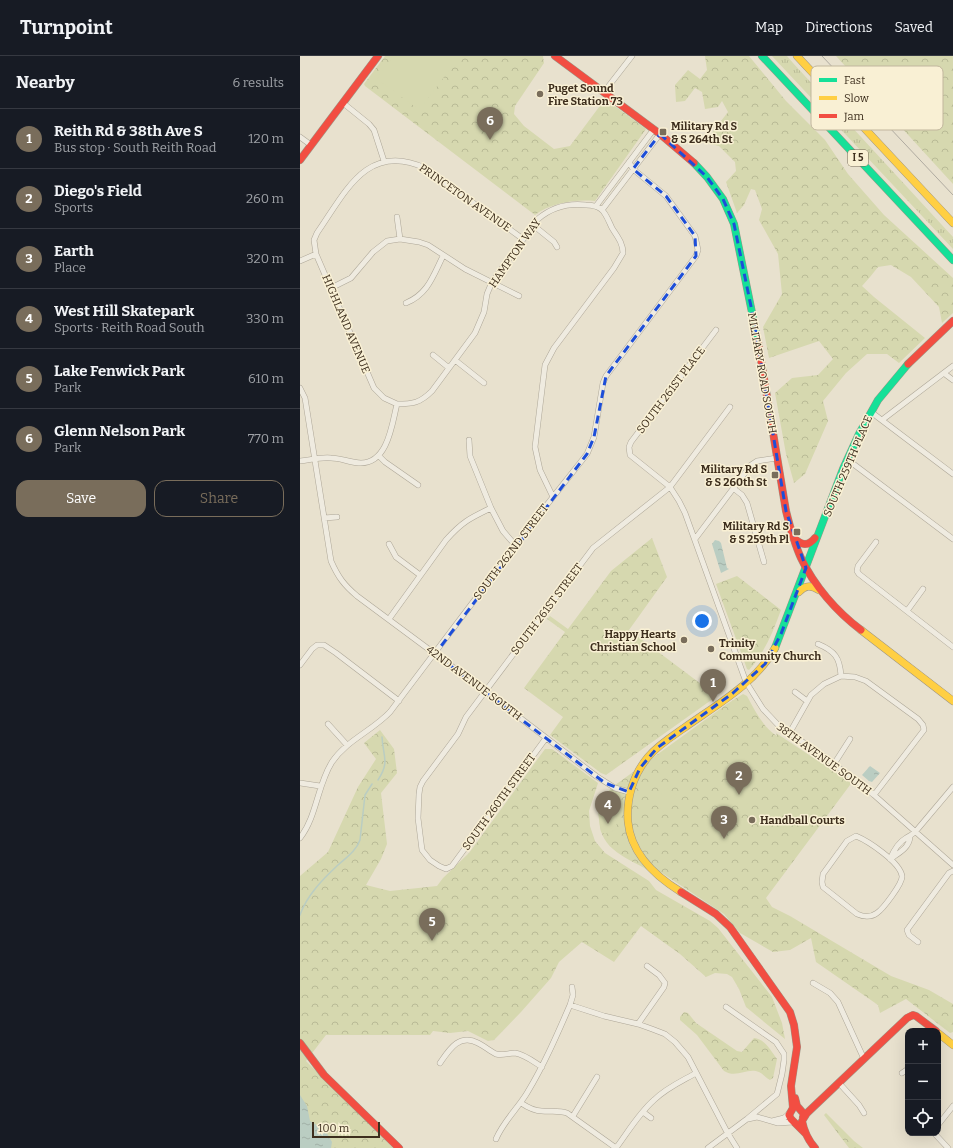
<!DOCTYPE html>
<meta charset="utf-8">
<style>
body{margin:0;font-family:Bitter,serif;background:#242831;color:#f1f3f6}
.controls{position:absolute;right:12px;bottom:12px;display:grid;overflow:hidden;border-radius:8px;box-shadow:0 4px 16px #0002}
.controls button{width:36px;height:36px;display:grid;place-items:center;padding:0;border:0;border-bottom:1px solid #363941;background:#171b24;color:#f1f3f6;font:20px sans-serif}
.scale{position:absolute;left:12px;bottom:10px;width:68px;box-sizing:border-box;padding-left:4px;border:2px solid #3d2e1d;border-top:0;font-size:11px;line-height:14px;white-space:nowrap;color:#3d2e1d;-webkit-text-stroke:3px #f9f0d4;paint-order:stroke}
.you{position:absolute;left:402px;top:565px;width:14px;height:14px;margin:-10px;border:3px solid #fff;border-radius:50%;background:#1a73e8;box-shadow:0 0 0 6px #1a73e833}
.badge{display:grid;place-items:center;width:26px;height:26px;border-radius:50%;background:#796d5b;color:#fff;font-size:13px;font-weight:700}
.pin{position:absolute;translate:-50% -33px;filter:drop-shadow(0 1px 2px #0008)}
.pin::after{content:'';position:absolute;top:21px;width:14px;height:12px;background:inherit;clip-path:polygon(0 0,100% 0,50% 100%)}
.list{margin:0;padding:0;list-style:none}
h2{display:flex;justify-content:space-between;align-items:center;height:52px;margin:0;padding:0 16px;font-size:17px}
h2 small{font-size:13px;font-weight:400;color:#9ea1a6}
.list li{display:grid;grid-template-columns:26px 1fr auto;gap:12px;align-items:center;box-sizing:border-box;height:60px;padding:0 16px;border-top:1px solid #363941}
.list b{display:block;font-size:15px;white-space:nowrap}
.list p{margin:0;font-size:13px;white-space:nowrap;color:#9ea1a6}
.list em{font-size:13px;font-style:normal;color:#9ea1a6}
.actions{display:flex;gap:8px;padding:12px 16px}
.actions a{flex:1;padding:9px 0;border:1px solid #796d5b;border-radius:12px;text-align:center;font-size:14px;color:#796d5b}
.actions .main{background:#796d5b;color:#fff}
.icon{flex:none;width:22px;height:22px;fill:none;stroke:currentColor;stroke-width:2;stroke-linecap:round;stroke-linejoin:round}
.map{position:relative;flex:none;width:653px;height:1092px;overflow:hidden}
header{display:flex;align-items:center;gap:24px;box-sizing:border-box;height:56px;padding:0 20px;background:#171b24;border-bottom:1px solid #363941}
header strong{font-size:19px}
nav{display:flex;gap:22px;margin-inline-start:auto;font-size:14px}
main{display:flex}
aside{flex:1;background:#171b24}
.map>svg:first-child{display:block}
.grass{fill:url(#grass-tufts)}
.forest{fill:url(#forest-crowns)}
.garden{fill:#d6d8af}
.water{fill:url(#water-ripples)}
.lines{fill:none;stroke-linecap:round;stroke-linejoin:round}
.stream{stroke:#bacdc2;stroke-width:1.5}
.street-casing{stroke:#ada697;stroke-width:6}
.fast-casing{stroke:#9d9586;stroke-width:8}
.slow-casing{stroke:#9d9586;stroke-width:8}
.jam-casing{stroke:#9d9586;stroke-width:8}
.street{stroke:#efebe0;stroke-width:5}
.fast{stroke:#16e098;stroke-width:7}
.slow{stroke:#ffcf43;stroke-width:7}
.jam{stroke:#f24e42;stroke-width:7}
.tram{stroke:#afaaa0;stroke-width:1}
.marked{fill:none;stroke:#1d4ed8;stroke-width:3;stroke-dasharray:8 5;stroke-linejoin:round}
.poi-dot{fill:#796d5b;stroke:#f9f0d4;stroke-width:1.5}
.labels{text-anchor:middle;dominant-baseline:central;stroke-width:3;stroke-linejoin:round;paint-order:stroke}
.shield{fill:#f9f0d4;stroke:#756854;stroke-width:1}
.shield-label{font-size:10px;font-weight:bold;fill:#3d2e1d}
.poi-label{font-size:11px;font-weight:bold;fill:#3d2e1d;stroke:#f9f0d4;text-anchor:start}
.street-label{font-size:11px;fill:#3d2e1d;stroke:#f9f0d4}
.key{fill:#f9f0d4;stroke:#c1b69d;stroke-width:1}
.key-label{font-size:11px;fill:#3d2e1d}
</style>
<header>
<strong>Turnpoint</strong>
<nav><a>Map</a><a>Directions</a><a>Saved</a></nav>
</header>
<main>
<aside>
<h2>Nearby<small>6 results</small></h2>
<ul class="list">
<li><span class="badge">1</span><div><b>Reith Rd &amp; 38th Ave S</b><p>Bus stop · South Reith Road</p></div><em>120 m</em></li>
<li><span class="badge">2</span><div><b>Diego's Field</b><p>Sports</p></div><em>260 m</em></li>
<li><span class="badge">3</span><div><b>Earth</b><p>Place</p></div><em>320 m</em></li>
<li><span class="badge">4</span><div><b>West Hill Skatepark</b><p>Sports · Reith Road South</p></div><em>330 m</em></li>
<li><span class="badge">5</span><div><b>Lake Fenwick Park</b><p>Park</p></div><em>610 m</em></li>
<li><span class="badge">6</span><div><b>Glenn Nelson Park</b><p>Park</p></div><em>770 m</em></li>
</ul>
<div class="actions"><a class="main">Save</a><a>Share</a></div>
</aside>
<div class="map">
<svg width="653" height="1092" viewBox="0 0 653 1092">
<defs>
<pattern id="grass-tufts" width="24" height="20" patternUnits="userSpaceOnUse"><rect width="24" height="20" fill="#d6d8af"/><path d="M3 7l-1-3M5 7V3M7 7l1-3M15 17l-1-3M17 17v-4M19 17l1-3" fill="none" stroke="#b9ba96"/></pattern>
<pattern id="forest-crowns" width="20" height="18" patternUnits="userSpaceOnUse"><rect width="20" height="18" fill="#d6d8af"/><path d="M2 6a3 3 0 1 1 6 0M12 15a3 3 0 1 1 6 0" fill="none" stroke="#b9ba96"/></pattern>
<pattern id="water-ripples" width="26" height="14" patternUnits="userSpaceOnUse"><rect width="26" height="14" fill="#bacdc2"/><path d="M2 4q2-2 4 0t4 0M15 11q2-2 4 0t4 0" fill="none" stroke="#a1b0a6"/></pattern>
</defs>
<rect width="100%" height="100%" fill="#e8e1ce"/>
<path class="grass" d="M472 0H487L493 7 653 181V193Z"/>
<path class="forest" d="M85 0H243L244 7 215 50 214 58 224 70 254 93 270 90 305 43 346 73 295 145C276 143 250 147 235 159L65 30 64 28Z
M405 0H449L486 45 525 84 548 118 584 159 653 222V257L642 267 639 251 611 221 591 209 578 211 570 221 562 230 574 241 625 282 599 307 587 298H567L546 317 523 345 528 365 505 418 494 427 486 398 475 337 492 322 518 319 533 303 519 285 469 302 463 271 482 238 478 198 459 164 462 153 455 134 451 133 444 149 437 157 426 126 436 115 435 106 419 90 407 87 414 74 428 56 422 45 418 51 405 53 402 36 395 32 385 45 376 46 375 29 388 14 400 23 407 14Z
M536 0H653V128Z
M352 482 367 521 329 574 417 640 306 719 301 717 250 679 263 661 224 632 265 576 247 563 250 560 268 573 311 515Z
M437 520 481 554C473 576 465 596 449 614L447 613 416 528Z
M443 638 447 640C455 655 463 671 477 680L476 677 550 726V729L466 842 472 851 490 860 591 920 629 934 653 948V976L650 977 606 943 580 957 578 949 516 906 511 882 490 894 473 896 440 877 424 858 356 813 347 804 338 788 348 814C336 807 323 802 313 793 294 777 296 750 311 732L427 648Z
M80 674 94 693 97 717 81 737 87 788 81 803 66 829 90 835 137 830 143 822 169 797 245 693H252L298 727 289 755 290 770 295 785 305 797 349 825 356 834 410 865 418 872 472 941 482 967 485 983 446 951 439 933 432 921 427 918 415 917 406 921 380 898 341 870 314 906 282 886 259 906 251 922 221 956 194 984 188 985 168 975 150 977 133 975 130 979H26L6 1005 93 1092H0V820L28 796 58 731 76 703 64 687Z
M384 956 388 957 396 967 437 995 442 996 454 982C465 983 471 995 477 1003L473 1022 470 1024C466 1022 463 1018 459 1016 447 1011 437 1023 424 1015L397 979 380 964V961Z
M526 1057 554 1085 563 1092H549L524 1059Z"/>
<path class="garden" d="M93 0H145L153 6V9L123 49H121L118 53 77 23Z
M432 727H434L451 740 452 742 445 751 426 738V736Z
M366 732 377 739 365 756 354 748Z
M298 757 309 758 317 767 315 774 305 778 301 776Z"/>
<path class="water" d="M415 484 419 485 421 487 427 512 429 513 421 517 412 488Z
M570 710 580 717 572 726 569 725 562 719Z
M0 1039 7 1050 10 1065 25 1074 32 1086 31 1092H0Z"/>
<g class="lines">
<path class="stream" d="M78 724C90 706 83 701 82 681
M0 859C7 839 23 823 38 809 47 801 56 795 60 784L65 739 72 728"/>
<defs>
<path id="street" d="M304 36 332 0
M43 47 69 68 74 74 84 105
M0 81 11 89
M296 150 354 73
M302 154 360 78
M97 161 100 183
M233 169 254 186 257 191
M0 205 16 198
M31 232 51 222 73 196 87 185 100 183 119 186 128 189 165 213 219 240
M106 247C128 238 133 220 143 200
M416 274 331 386 329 391 330 399 370 431 379 445 385 457 446 626 463 653 480 671 521 698 574 739 653 809
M133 299 149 312
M155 304 184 327
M645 318 653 324
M0 332 5 342 31 505C38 521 44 529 57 540L185 635 296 720 315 732 329 736
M97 348 84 342 74 332 16 198 14 184 17 177C45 137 67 85 125 112L223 183
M571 356 653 418
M582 364 653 310
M169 384 170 400 191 452 203 475 216 490
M79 400 85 406 118 429
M548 404 653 483
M0 405C10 404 20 401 31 402 41 402 51 407 61 407 88 407 92 368 97 348 113 348 120 347 132 335L175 277 184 256 187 238 192 226 238 163C252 151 268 147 286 149 292 149 297 150 301 153 306 157 309 166 312 172 317 180 323 187 323 197L314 212 254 292 245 309 235 391 240 414 253 441
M433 432 442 439 447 447 464 506
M24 462 37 461
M395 483 451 409 457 405 477 402
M576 486 558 510 557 515 559 518 653 591
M89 488 96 501 120 519
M607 555 623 533
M89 563 146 484C162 466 170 462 191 452
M518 588C535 595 540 602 541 620
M0 609 12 593 17 589H24L36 597 99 645
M541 620 555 621 566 625 618 663 623 669 624 674 574 739
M495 636 507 645
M28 668 47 689
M489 678 511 639 524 628 541 620
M246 682 152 810 146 813 139 810 130 804 122 794 118 762 119 738 120 731 123 725 158 678 166 661 293 492 370 431 430 351
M534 708 550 683
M0 727 20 730
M556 780C568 785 600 806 602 820 603 827 583 853 577 857 570 862 564 861 557 858L523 831 522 826 523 818 547 785Z
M0 782C17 760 17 730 32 706 47 684 72 675 90 656L238 460 287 398 294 381 303 327 306 320 396 200 398 194 395 180 366 140 333 113 329 106
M590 803C593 796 599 786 606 782 610 780 612 779 616 775L653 731
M590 803C599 797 609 792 610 781
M618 886 609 879 607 874 649 817 653 815
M513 927 530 937 538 946 564 1003
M270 949 304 960 338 968 352 973 365 978 375 986 388 1001 427 1076 437 1092
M338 968 364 931 365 927 359 919 347 910
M140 1007C149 994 159 977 178 987 184 990 190 995 196 998 203 1000 208 997 215 997 224 998 234 1006 242 1011
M602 1017 608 1013
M539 1027 559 1049 564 1057
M221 1047C227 1051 234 1055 242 1055 250 1056 258 1054 267 1057L316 1092
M343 1056 351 1062
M273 1060 297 1021
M448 1063 457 1061 478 1067 493 1066
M472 1065 484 1062 490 1057
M638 1069 653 1050
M634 1077 648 1092
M196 1083C203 1066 218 1052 227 1037 244 1009 257 979 270 949L273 939 272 931
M316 1092C328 1076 339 1057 354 1044 366 1032 382 1025 396 1017
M408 1092 447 1063 477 1038 482 1018 484 1004V998L476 986 426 951"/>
<path id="fast" d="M462 0 653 204
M394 107 407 121 423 143 434 168 458 286
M475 592 543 413 559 378 578 344 608 308"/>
<path id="slow" d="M497 0 653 167
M499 536C505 529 511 529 519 534
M561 574 653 645
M381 836C355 820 331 798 328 766 326 743 333 719 348 701 358 689 371 681 384 672 416 649 455 628 475 592
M638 977 653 989"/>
<path id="jam" d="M255 0 360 78 394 107
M0 104 78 0
M458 286 486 455C490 471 494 487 501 502 514 530 537 556 561 574
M608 308 653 265
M494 482C501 489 508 491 515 482
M381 836 416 858 430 871 490 956 494 969 497 991 491 1030 493 1052 489 1059 491 1063 506 1078
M0 987 24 1019 99 1092
M495 1042 497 1050 504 1058 503 1061
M515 1092C508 1084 504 1075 502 1065L507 1057 607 962 613 959 616 960 636 975"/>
</defs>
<use href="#street" class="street-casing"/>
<use href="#fast" class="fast-casing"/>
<use href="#slow" class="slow-casing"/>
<use href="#jam" class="jam-casing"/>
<use href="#street" class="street"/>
<use href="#fast" class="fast"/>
<use href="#slow" class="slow"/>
<use href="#jam" class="jam"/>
<path class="tram" d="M522 0 653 139"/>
</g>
<path class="marked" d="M360 78 407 121 423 143 434 168 454 265 486 455 506 512 481 578 465 608 433 637 357 692 340 712 329 736 305 727 135 598 287 398 294 381 306 320 396 200 395 180 366 140 333 113Z"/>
<g class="poi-dot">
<circle cx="240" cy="38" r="4"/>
<rect x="359" y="72" width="8" height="8" rx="2"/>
<rect x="471" y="415" width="8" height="8" rx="2"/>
<rect x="493" y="472" width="8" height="8" rx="2"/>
<circle cx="384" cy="584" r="4"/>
<circle cx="411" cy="593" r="4"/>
<circle cx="452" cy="764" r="4"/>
</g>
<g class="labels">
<rect class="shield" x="548" y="94" width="20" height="16" rx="3"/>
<g class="shield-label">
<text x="558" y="102">I 5</text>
</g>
<g class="poi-label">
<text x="248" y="32">Puget Sound<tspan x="248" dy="13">Fire Station 73</tspan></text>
<text x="371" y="70">Military Rd S<tspan x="371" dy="13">&amp; S 264th St</tspan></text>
<text x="467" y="413" text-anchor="end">Military Rd S<tspan x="467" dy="13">&amp; S 260th St</tspan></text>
<text x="489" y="470" text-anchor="end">Military Rd S<tspan x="489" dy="13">&amp; S 259th Pl</tspan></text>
<text x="376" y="578" text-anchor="end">Happy Hearts<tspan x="376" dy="13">Christian School</tspan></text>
<text x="419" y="587">Trinity<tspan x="419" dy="13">Community Church</tspan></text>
<text x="460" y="764">Handball Courts</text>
</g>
<g class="street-label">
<text transform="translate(165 142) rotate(35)">PRINCETON AVENUE</text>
<text transform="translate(215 197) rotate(-55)">HAMPTON WAY</text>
<text transform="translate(46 268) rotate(67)">HIGHLAND AVENUE</text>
<text transform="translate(462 317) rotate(80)">MILITARY ROAD SOUTH</text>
<text transform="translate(371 334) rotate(-53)">SOUTH 261ST PLACE</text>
<text transform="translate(548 410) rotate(-67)">SOUTH 259TH PLACE</text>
<text transform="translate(211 496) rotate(-53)">SOUTH 262ND STREET</text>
<text transform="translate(247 553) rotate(-53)">SOUTH 261ST STREET</text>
<text transform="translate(174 627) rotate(37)">42ND AVENUE SOUTH</text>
<text transform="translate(524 703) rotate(36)">38TH AVENUE SOUTH</text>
<text transform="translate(199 746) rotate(-54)">SOUTH 260TH STREET</text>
</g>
</g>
<rect x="511" y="10" width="132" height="64" rx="6" class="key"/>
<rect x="519" y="22" width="18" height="4" fill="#16e098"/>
<rect x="519" y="40" width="18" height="4" fill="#ffcf43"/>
<rect x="519" y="58" width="18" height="4" fill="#f24e42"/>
<g class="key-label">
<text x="544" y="28">Fast</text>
<text x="544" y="46">Slow</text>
<text x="544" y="64">Jam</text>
</g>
</svg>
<div class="controls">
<button>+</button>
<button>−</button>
<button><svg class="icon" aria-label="locate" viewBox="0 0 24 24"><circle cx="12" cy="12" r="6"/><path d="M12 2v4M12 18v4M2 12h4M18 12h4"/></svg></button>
</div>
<div class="scale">100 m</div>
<div class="you"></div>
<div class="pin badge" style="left:413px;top:646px">1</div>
<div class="pin badge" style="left:439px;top:739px">2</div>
<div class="pin badge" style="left:424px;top:783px">3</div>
<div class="pin badge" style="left:308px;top:768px">4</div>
<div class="pin badge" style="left:132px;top:885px">5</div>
<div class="pin badge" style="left:190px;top:84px">6</div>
</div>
</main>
